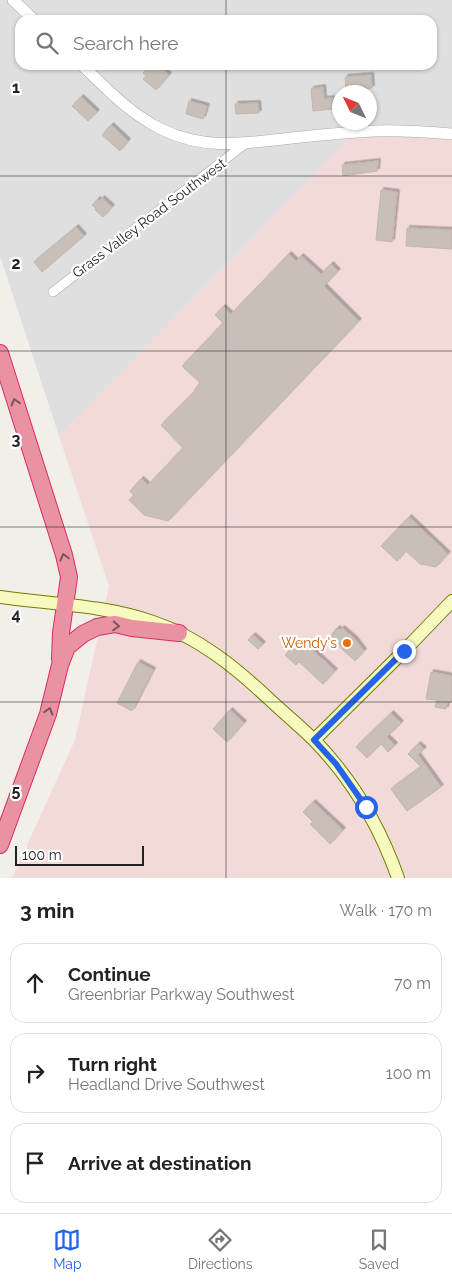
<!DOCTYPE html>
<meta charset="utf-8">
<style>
body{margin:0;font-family:Raleway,sans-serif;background:#f6f6f6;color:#222}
.compass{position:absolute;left:332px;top:85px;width:45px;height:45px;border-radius:50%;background:#fff;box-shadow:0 1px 4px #0004;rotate:313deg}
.scale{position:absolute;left:15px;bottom:12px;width:129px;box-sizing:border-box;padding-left:5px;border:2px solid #222;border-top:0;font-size:14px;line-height:18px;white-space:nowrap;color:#222;-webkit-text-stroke:4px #fff;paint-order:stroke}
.stop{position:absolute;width:15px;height:15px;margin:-11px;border:4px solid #2563eb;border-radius:50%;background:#fff}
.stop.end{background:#2563eb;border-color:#fff;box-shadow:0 1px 5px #0008}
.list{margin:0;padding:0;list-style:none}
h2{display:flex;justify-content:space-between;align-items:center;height:65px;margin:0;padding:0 20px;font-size:21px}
h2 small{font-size:16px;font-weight:400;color:#767676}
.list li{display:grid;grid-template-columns:32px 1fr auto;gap:15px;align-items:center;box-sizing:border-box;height:80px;margin:0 10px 10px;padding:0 10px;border:1px solid #e0e0e0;border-radius:15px}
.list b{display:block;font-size:19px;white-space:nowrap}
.list p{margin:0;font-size:16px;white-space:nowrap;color:#767676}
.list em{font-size:16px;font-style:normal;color:#767676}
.icon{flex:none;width:28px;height:28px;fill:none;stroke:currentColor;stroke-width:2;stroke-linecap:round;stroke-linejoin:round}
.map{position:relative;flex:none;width:452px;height:878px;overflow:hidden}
.search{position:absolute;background:#fff;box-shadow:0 1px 4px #0004;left:15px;right:15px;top:15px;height:55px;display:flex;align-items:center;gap:12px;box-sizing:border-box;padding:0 18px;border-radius:15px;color:#767676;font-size:19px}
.sheet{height:335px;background:#fff}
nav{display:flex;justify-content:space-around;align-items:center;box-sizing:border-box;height:70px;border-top:1px solid #e0e0e0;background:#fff;font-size:14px;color:#767676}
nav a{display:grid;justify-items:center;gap:2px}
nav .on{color:#2563eb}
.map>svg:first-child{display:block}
.residential{fill:#e0dfdf;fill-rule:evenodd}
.commercial{fill:#f2dad9}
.building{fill:#c7bfb8;stroke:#c4b6ab;filter:url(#shadow)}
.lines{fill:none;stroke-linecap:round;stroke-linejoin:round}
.minor-casing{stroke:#a9a9a9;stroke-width:10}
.tertiary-casing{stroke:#a9a9a9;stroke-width:12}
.secondary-casing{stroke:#707d05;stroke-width:14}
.motorway-casing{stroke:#dc2a67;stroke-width:18}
.minor{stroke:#fff;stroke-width:9}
.tertiary{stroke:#fff;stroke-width:11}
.secondary{stroke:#f7fabf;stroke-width:12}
.motorway{stroke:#e892a2;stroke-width:16}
.oneway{stroke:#7b545c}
.route{stroke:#2563eb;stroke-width:6}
.grid{fill:none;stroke:#222;stroke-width:1;stroke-opacity:0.55}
.food-dot{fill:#e8710a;stroke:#fff;stroke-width:2}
.labels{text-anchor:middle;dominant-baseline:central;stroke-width:4.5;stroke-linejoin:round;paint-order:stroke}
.street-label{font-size:14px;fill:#222;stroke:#fff}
.food-label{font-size:14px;fill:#c56008;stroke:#fff;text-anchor:end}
.grid-label{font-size:16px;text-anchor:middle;font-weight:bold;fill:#222;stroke:#fff;stroke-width:4.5;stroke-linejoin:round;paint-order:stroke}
</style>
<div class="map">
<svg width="452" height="878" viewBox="0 0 452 878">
<defs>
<filter id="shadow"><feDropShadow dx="2.5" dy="-2.5" stdDeviation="0" flood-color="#0004"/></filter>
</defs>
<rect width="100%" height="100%" fill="#f2efe9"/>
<path class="residential" d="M0 0H452V138H350L59 436 0 256ZM20 20H432V65H20ZM340 92H370V122H340Z"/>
<path class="commercial" d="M350 138H452V878H12L75 740 109 586 59 436Z"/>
<path class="building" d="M150 65H158L169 75 156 90 143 79 146 76 143 73Z
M371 75 372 88 346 91 345 77Z
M323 87 324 99 332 98 333 109 313 111 311 89Z
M81 97 97 112 88 121 72 106Z
M189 101 207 106 203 119 186 114Z
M258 103 259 113 236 114 235 104Z
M111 125 128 141 120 151 102 135Z
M378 161 377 171 343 176 342 165Z
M381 190 397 192 392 242 376 240Z
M102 198 112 207 103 217 95 210 96 208 92 205 98 199 100 201Z
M76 227 84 236 42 272 34 262Z
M407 228 452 230V249L406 246Z
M289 254 296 261 301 256 321 274 331 264 338 271 324 286 359 321 168 521 144 515 129 500 134 496 130 491 141 479 148 485 183 448 161 425 195 391V389L200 383 182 366 223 323 215 315 223 307 231 314Z
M409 517 448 554 436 567 420 564 406 551 397 561 381 546Z
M337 628 340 630 342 628 355 639 364 651 355 661 331 639 333 638 331 635Z
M253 635 263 644 258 649 248 640Z
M297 642 306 650 309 647 335 671 323 684 299 662 296 665 285 655Z
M138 662 153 670 132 711 117 703Z
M431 672 452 676V702H447L446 709 435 707 437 700 426 699Z
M230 710 244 723 227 742 213 729Z
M391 713 401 723 387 737 395 745 388 752 381 744 367 758 356 747Z
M418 744 424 749 418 755 441 787 407 811 391 789 421 767 408 754Z
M313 802 343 830 330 844 310 824 313 822 303 812Z"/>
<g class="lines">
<defs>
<path id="minor" d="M53 292 245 144"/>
<path id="tertiary" d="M13 0 34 20
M82 65C108 90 129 113 161 129 206 151 245 143 292 138 320 135 348 132 376 131 401 130 427 132 452 134"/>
<path id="secondary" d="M0 597C51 604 104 605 153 622 198 637 235 667 269 699 284 713 300 726 314 740 352 779 380 827 398 878
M314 740 404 651 452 601"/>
<path id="motorway" d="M0 353 64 555 69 577 61 633 60 659
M0 845 48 714 60 665 67 647 83 634 97 627 115 624 132 628 179 633"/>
</defs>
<use href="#minor" class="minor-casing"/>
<use href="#tertiary" class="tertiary-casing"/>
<use href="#secondary" class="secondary-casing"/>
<use href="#motorway" class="motorway-casing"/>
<use href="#minor" class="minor"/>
<use href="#tertiary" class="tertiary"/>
<use href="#secondary" class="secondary"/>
<use href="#motorway" class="motorway"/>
</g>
<defs><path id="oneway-chevron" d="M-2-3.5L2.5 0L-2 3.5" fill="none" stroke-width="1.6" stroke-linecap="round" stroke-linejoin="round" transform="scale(1.25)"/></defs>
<g class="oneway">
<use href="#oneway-chevron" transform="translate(15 402) rotate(-107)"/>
<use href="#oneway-chevron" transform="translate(64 557) rotate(-105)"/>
<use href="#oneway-chevron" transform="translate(116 626) rotate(4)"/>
<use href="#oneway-chevron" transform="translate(49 711) rotate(-73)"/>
</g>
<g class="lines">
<path class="route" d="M366 807 336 764 314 740 404 651"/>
</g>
<path class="grid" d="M226 0V20M226 65V878M0 176H452M0 351H452M0 527H452M0 702H452"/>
<circle class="food-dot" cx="347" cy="643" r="5"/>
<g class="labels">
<g class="street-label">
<text transform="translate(149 218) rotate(-37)">Grass Valley Road Southwest</text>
</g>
<g class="food-label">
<text x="337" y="643">Wendy's</text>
</g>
</g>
<g class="grid-label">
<text x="16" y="93">1</text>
<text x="16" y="269">2</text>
<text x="16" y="445">3</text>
<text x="16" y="620">4</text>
<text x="16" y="796">5</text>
</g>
</svg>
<svg class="compass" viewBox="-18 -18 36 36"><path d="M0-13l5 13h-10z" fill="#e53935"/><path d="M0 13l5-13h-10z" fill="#767676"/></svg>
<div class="scale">100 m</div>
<div class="stop" style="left:366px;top:807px"></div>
<div class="stop end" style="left:404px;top:651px"></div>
<div class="search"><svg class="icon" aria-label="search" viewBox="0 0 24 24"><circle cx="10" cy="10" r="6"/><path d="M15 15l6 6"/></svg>Search here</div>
</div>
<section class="sheet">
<h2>3 min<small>Walk · 170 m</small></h2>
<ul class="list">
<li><svg class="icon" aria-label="ahead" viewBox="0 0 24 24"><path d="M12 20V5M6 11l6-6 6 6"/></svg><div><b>Continue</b><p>Greenbriar Parkway Southwest</p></div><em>70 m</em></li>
<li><svg class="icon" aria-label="right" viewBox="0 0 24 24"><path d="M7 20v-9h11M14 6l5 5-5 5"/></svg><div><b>Turn right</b><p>Headland Drive Southwest</p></div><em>100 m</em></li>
<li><svg class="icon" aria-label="arrive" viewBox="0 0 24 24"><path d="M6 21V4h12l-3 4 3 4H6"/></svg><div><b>Arrive at destination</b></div></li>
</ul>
</section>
<nav>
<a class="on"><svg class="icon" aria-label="map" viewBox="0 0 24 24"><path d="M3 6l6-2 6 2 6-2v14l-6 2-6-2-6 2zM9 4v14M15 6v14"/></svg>Map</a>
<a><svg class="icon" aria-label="directions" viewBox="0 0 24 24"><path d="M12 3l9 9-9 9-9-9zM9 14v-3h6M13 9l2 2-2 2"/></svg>Directions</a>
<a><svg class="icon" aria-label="saved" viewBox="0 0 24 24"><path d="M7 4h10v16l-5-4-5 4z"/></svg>Saved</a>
</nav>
